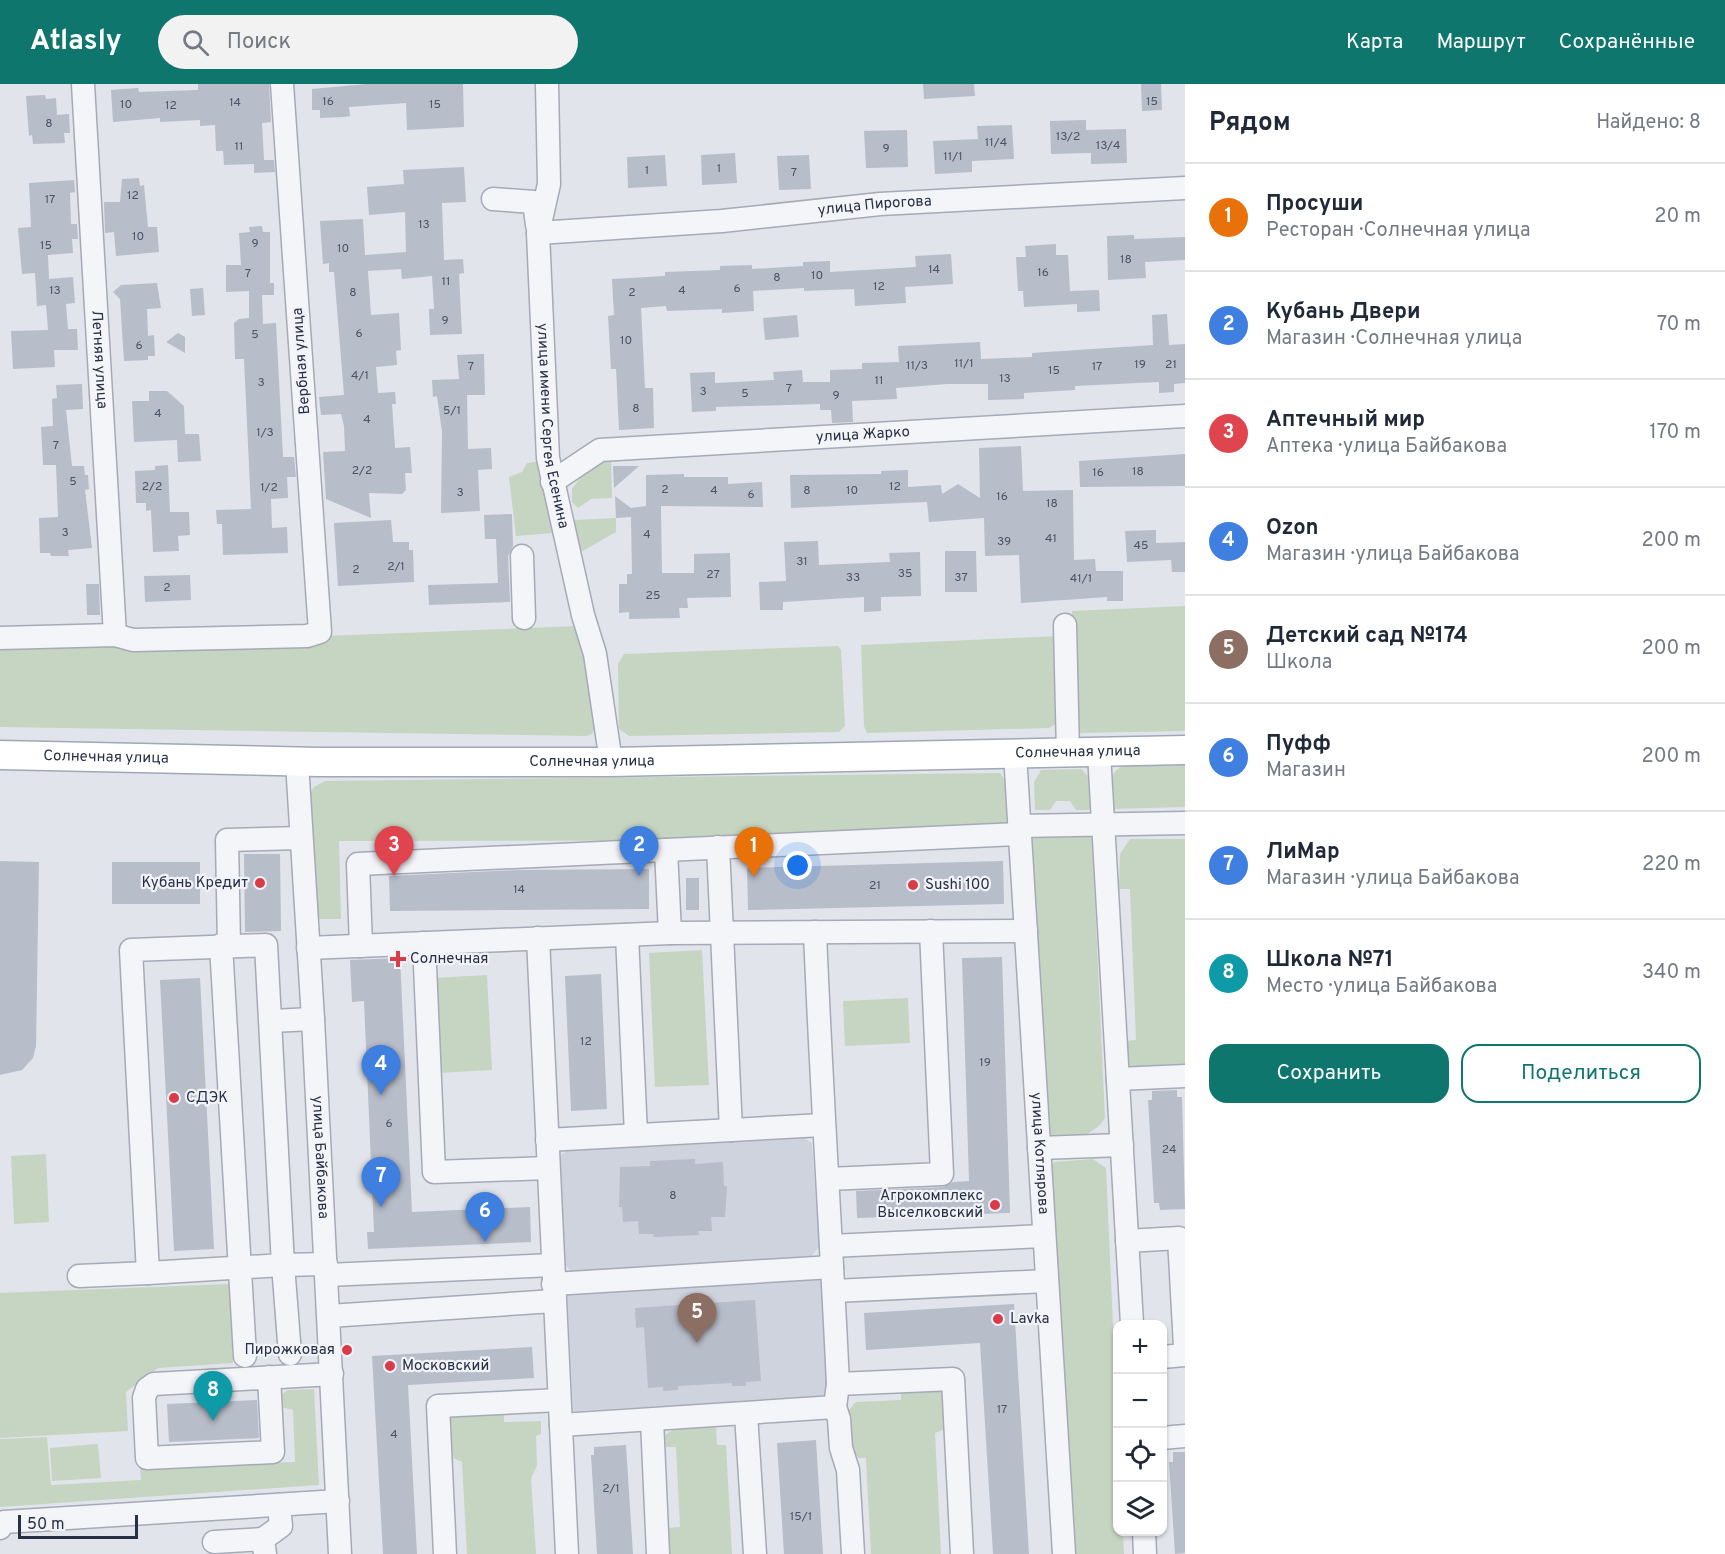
<!DOCTYPE html>
<html lang="ru">
<meta charset="utf-8">
<style>
body{margin:0;font-family:Overpass,sans-serif;background:#f2f2f3;color:#1f2937}
.controls{position:absolute;right:18px;bottom:18px;display:grid;overflow:hidden;border-radius:12px;box-shadow:0 2px 4px #0004}
.controls button{width:54px;height:54px;display:grid;place-items:center;padding:0;border:0;border-bottom:2px solid #e0e1e3;background:#fff;color:#1f2937;font:30px sans-serif}
.scale{position:absolute;left:18px;bottom:15px;width:120px;box-sizing:border-box;padding-left:6px;border:3px solid #273044;border-top:0;font-size:16px;line-height:21px;white-space:nowrap;color:#273044;-webkit-text-stroke:4px #f1f3f8;paint-order:stroke}
.you{position:absolute;left:798px;top:782px;width:21px;height:21px;margin:-15px;border:4px solid #fff;border-radius:50%;background:#1a73e8;box-shadow:0 0 0 9px #1a73e833}
.badge{display:grid;place-items:center;width:39px;height:39px;border-radius:50%;background:#0f766e;color:#fff;font-size:20px;font-weight:700}
.pin{position:absolute;translate:-50% -50px;filter:drop-shadow(0 2px 3px #0008)}
.pin::after{content:'';position:absolute;top:32px;width:21px;height:18px;background:inherit;clip-path:polygon(0 0,100% 0,50% 100%)}
.list{margin:0;padding:0;list-style:none}
h2{display:flex;justify-content:space-between;align-items:center;height:78px;margin:0;padding:0 24px;font-size:26px}
h2 small{font-size:20px;font-weight:400;color:#747a83}
.list li{display:grid;grid-template-columns:39px 1fr auto;gap:18px;align-items:center;box-sizing:border-box;height:108px;padding:0 24px;border-top:2px solid #e0e1e3}
.list b{display:block;font-size:22px;white-space:nowrap}
.list p{margin:0;font-size:20px;white-space:nowrap;color:#747a83}
.list em{font-size:20px;font-style:normal;color:#747a83}
.actions{display:flex;gap:12px;padding:18px 24px}
.actions a{flex:1;padding:14px 0;border:2px solid #0f766e;border-radius:18px;text-align:center;font-size:21px;color:#0f766e}
.actions .main{background:#0f766e;color:#fff}
.icon{flex:none;width:33px;height:33px;fill:none;stroke:currentColor;stroke-width:2;stroke-linecap:round;stroke-linejoin:round}
.map{position:relative;flex:none;width:1185px;height:1470px;overflow:hidden}
header{display:flex;align-items:center;gap:36px;box-sizing:border-box;height:84px;padding:0 30px;background:#0f766e;color:#fff}
header strong{font-size:28px}
nav{display:flex;gap:33px;margin-inline-start:auto;font-size:21px}
.search{width:420px;height:54px;background:#f2f2f3;display:flex;align-items:center;gap:15px;box-sizing:border-box;padding:0 21px;border-radius:33px;color:#747a83;font-size:22px}
main{display:flex}
aside{flex:1;background:#fff}
.map>svg:first-child{display:block}
.built{fill:#ced3dd}
.green{fill:#c5d5c1}
.building{fill:#b7bdc9}
.lines{fill:none;stroke-linecap:round;stroke-linejoin:round}
.minor-casing{stroke:#a5aab6;stroke-width:25}
.major-casing{stroke:#9fa7b8;stroke-width:31}
.minor{stroke:#f4f5f9;stroke-width:22}
.major{stroke:#fff;stroke-width:28}
.poi-dot{fill:#da3b49;stroke:#f1f3f8;stroke-width:2}
.labels{text-anchor:middle;dominant-baseline:central;stroke-width:4.5;stroke-linejoin:round;paint-order:stroke}
.number-label{font-size:12px;fill:#4b5365}
.street-label{font-size:15px;fill:#273044;stroke:#f1f3f8}
.poi-label{font-size:15px;fill:#273044;stroke:#f1f3f8;text-anchor:start}
</style>
<header>
<strong>Atlasly</strong>
<div class="search"><svg class="icon" aria-label="search" viewBox="0 0 24 24"><circle cx="10" cy="10" r="6"/><path d="M15 15l6 6"/></svg>Поиск</div>
<nav><a>Карта</a><a>Маршрут</a><a>Сохранённые</a></nav>
</header>
<main>
<div class="map">
<svg width="1185" height="1470" viewBox="0 0 1185 1470">
<rect width="100%" height="100%" fill="#e1e4eb"/>
<path class="built" d="M804 1054 812 1059 819 1162 811 1173 572 1189 564 1179 559 1072 567 1067Z
M821 1192 827 1313 573 1327 567 1206Z"/>
<path class="green" d="M611 371 612 414 591 415 578 424 572 418V405L590 380Z
M540 377 549 385 553 449 516 452 509 393 522 388 527 379Z
M616 434V448L579 469 574 436Z
M1185 522V647L1078 649 1075 642 1072 527Z
M578 542 596 642 592 650 586 652 0 643V559L325 552Z
M1057 552 1059 638 1049 644 867 649 864 642 861 561Z
M838 562 841 566 845 642 839 648 629 652 619 645 618 580 624 570Z
M1185 681V723L1110 725C1110 707 1105 691 1123 682Z
M1081 685 1091 695 1093 721 1089 726H1076L1070 717H1056L1050 726H1035L1034 698 1041 686Z
M1000 689 1009 702 1011 736 995 756 339 757 341 835H313L305 716 314 703 325 697Z
M1037 748 1092 751 1105 1034C1094 1053 1064 1061 1045 1047L1031 753Z
M1130 755H1185V984L1135 985 1127 980 1125 957 1136 956 1130 805H1119L1120 770Z
M702 866 709 1001 655 1003 649 869Z
M487 891 492 986 439 989 434 894Z
M908 914 910 959 845 962 843 917Z
M46 1070 49 1138 14 1140 11 1072Z
M1093 1075 1106 1084 1117 1331 1118 1448H1123L1124 1470H1075L1047 1084 1055 1078Z
M229 1200 233 1279 158 1284 126 1308 128 1347 0 1354V1209Z
M943 1302 945 1345 935 1349 941 1470H871L866 1374H859L851 1367 849 1326 856 1318 901 1316V1307Z
M314 1305 319 1401 0 1423V1355L47 1353 51 1401 141 1396 140 1383 295 1378 293 1326 277 1322 279 1312 288 1306Z
M504 1329V1338L541 1337V1350L536 1352 537 1382 531 1394 536 1470H467L462 1378 449 1372 447 1331Z
M716 1343 717 1361H726L732 1470H668L667 1444 680 1443 676 1363H666L665 1351 675 1345Z
M98 1360 101 1394 52 1397 50 1364Z"/>
<path class="building" d="M198 0H269L271 38 262 39 264 76H274L275 88 254 89V80L224 81 223 67H216L215 41 200 42V36L160 38V34L113 38 111 6 138 4 139 8 198 6Z
M366 0H463L464 43 407 46 406 19 349 23 350 32 344 33 320 34V26H312V5Z
M923 0H974L975 12 924 15Z
M1141 0H1161L1162 26 1142 27Z
M45 11 46 15 56 14 57 31 69 30 70 49H64L65 59 33 60 32 51 29 52 26 12Z
M1086 36V46L1126 45 1127 79 1091 80V69L1051 70 1050 37Z
M1012 41 1014 75 972 77V88L935 90 933 57 978 55 977 42Z
M907 46 908 83 866 84 864 47Z
M735 69 737 99 702 101 701 71Z
M665 71 667 102 628 104 627 73Z
M809 71 811 105 779 106 777 72Z
M464 83 466 118 442 119 444 176 463 175 464 189 459 190 462 250 430 251 429 225H434L432 192 402 195 401 185 368 187 371 231 399 229 401 266 396 267 397 281 376 283 378 309 395 308 396 320H392L395 364 410 363 412 389H405L406 406 402 410 369 409 371 434 326 415 323 368 345 367 344 342 341 330 321 331 319 313 344 311 334 188H329V179L323 180 320 137 363 135 365 171 406 168 405 128 369 131 367 103 404 100 403 86Z
M139 94 140 102 144 101 148 143H157L159 168 116 172 114 148 105 149 104 118H120L122 95Z
M74 96 75 108 70 109 71 140H77L78 155H72L73 169 48 171 49 195 73 193 75 219 66 220 68 245H77L78 266H54L55 283 13 285 11 247 48 246 46 221 37 222 35 189 22 190 18 144 31 143 29 99Z
M262 142 263 148H270V199H274V211H262L263 240 276 239 283 373H294L296 393H287L288 414 271 415 272 444 287 443 288 469 223 471 222 440H217L216 426 251 425 244 275H235L234 239 239 235 249 234V207L226 208V181H241L239 149 250 148 249 143Z
M1134 151V155L1185 153V176L1145 178 1146 194 1108 196 1107 152Z
M1056 160V171H1068L1070 207 1099 206 1100 227 1077 228V220L1024 223 1023 207H1018L1016 173H1026L1025 162Z
M951 170 953 200 905 203 906 219 855 222 854 205 804 207V204L753 207 754 227 722 229V225L667 227 666 222 641 224 645 304H653L654 344 619 346 616 285H611L608 232 614 231 612 195 665 192V188L720 186V182L752 181V185L803 182V178L830 177V188L916 183 915 172Z
M157 199 161 224 147 225 148 252 154 251 155 272H148V276L124 277 120 215 113 208 121 201Z
M203 204 205 231 192 232 190 205Z
M1167 230 1169 261 1185 260V299L1174 300V308L1159 309V298L1075 302V306L1024 309V315L988 316V300H947L896 304 897 315 852 317 853 338 832 339 831 326H820V320L716 323V327L692 328 690 289 715 288V299L774 296 773 288 802 286 803 298H830V286L862 285V279L899 278 898 262 980 258 981 275 1032 273V269L1153 261 1152 231Z
M797 231 799 253 765 256 763 234Z
M178 249 185 253V269L166 258Z
M484 270 485 311H467L468 365 491 364 492 385 478 386 480 427 441 429 442 348 437 312 433 313 432 296 459 295 457 271Z
M82 300 83 325 66 326 72 382H84L85 391H88L89 405 85 406 92 464 68 466 69 472H51L50 469H40L39 434 58 433 56 381H43L41 343 53 342 52 315 57 314 56 301Z
M149 307H167L184 322 185 350H199L201 377 178 378 177 356 134 358 132 317H149Z
M1021 362 1023 407 1073 406 1074 476 1095 475 1096 487H1123V517H1107V513L1021 519 1019 471 985 472 984 434 929 438 927 418 791 424 790 391 881 390V387L908 386V403L941 401 942 410 958 400 980 414 979 364Z
M1185 370V402L1080 403 1079 377Z
M168 381 170 428H189L190 451 178 452 179 467 153 468 151 426 146 427V419H136L135 387 155 386V382Z
M613 382H639L614 404Z
M684 390V393H728V400L762 398 763 423 661 422 662 489H694V470L730 469 731 513 687 514 688 524H679L680 534 629 535V528L619 529V500H627V490H632L631 433 616 434 615 412 631 424 646 422V391Z
M512 430 513 462 508 472 510 518 429 521 428 501 498 499 496 455H485L484 431Z
M391 436 393 458H409V466H413L414 498 338 502 334 439Z
M1156 446V459L1185 458V488H1172L1171 476 1127 478 1125 447Z
M818 457 819 481 890 478 889 469 920 468 921 512 881 513V527L864 528V513L783 518V526H760L759 498 786 497 784 458Z
M945 467H976L977 508H945Z
M190 491 191 516 145 518 144 492Z
M86 500H99L100 531H87Z
M244 770H280L281 847 245 848Z
M0 777 39 778 36 962 33 974 22 986 0 991Z
M1003 777 1004 820 748 826 747 784Z
M112 778H200V820H112Z
M649 785V825L390 827 389 792 517 786Z
M686 794H699V826H686Z
M1002 873 1010 1129 857 1134 856 1107 943 1103 953 1098 969 1097 962 874Z
M400 874 412 1128 530 1123 531 1158 368 1165 367 1148H374L364 917 352 918 350 876Z
M601 890 607 1025 571 1027 565 892Z
M200 894 214 1165 174 1167 160 896Z
M1177 1006V1013H1182L1185 1125 1160 1126 1159 1119H1154L1148 1016H1152V1007Z
M695 1075V1080L723 1078 724 1102H727L725 1133H711L712 1147H698L699 1151 654 1153 653 1150H639L638 1137 623 1138 622 1123H619L620 1083 650 1082V1077Z
M755 1216 761 1297 746 1298V1302H732V1299L678 1302V1306L663 1307V1303L648 1304 644 1243 636 1244 635 1224Z
M1014 1220 1029 1470H993L980 1259 866 1266 864 1229Z
M532 1263 534 1294 408 1301 417 1470H383L372 1272Z
M257 1316 259 1354 169 1358 167 1320Z
M816 1356 823 1470H784L777 1359Z
M626 1361 633 1470H597L591 1371H594V1363Z
M1173 1368H1185V1469L1175 1470 1169 1378H1173Z"/>
<g class="lines">
<defs>
<g id="minor">
<path id="s1" d="M83 0 115 551"/>
<path id="s2" d="M547 0 549 100 538 149 548 374 583 531 595 570 611 678"/>
<path d="M493 115 534 118 537 141"/>
<path id="s3" d="M538 149 722 137 880 120 1185 104"/>
<path id="s4" d="M552 398 600 366 1185 332"/>
<path d="M522 472 524 534"/>
<path d="M1065 541 1068 669"/>
<path d="M0 554 115 551 133 556 307 552 320 548 282 0"/>
<path d="M1099 669 1132 1240"/>
<path id="s5" d="M1015 670 1064 1470"/>
<path id="s6" d="M297 678 313 935 340 1470"/>
<path d="M1019 742 1185 739"/>
<path d="M718 763 731 1046"/>
<path d="M666 766 670 849"/>
<path d="M815 848C821 999 831 1150 838 1300L835 1323 839 1335 841 1364 848 1386 853 1470"/>
<path d="M627 851 636 1051"/>
<path d="M538 854 567 1470"/>
<path d="M424 859 434 1088 548 1084"/>
<path d="M221 861 245 1272"/>
<path d="M229 861 227 756 301 754"/>
<path d="M266 861 283 1181 148 1189 131 866Z"/>
<path d="M361 862 358 780 1020 750"/>
<path d="M308 864 670 849 1026 847"/>
<path d="M271 937 313 935"/>
<path d="M1118 995 1185 992"/>
<path d="M547 1056 822 1041"/>
<path d="M1039 1064 1122 1061"/>
<path d="M828 1095 942 1090 931 847"/>
<path d="M1127 1157 1179 1154 1185 1263"/>
<path d="M831 1162 1044 1152"/>
<path d="M327 1191 553 1181"/>
<path d="M79 1192 148 1189"/>
<path d="M553 1200 832 1183"/>
<path d="M834 1207 1047 1197"/>
<path d="M329 1232 554 1217"/>
<path d="M290 1270 283 1181 326 1180"/>
<path d="M1162 1273 1185 1271"/>
<path d="M269 1293 273 1368 147 1374 144 1314 147 1305 154 1300 332 1290"/>
<path d="M838 1300 953 1295 962 1470"/>
<path d="M746 1330 755 1470"/>
<path d="M652 1336 658 1470"/>
<path d="M561 1341 835 1323"/>
<path d="M1162 1354 1185 1352"/>
<path d="M0 1444 4 1438 338 1417"/>
<path d="M1144 1448 1145 1470"/>
<path d="M214 1458 263 1455"/>
<path d="M265 1470 263 1455 281 1442 279 1421"/>
<path d="M445 1470 438 1322 559 1316"/>
</g>
<g id="major">
<path id="s7" d="M0 671 319 678H611L1185 666"/>
</g>
</defs>
<use href="#minor" class="minor-casing"/>
<use href="#major" class="major-casing"/>
<use href="#minor" class="minor"/>
<use href="#major" class="major"/>
</g>
<g class="poi-dot">
<circle cx="260" cy="799" r="6"/>
<circle cx="913" cy="801" r="6"/>
<path d="M395 866h6v6h6v6h-6v6h-6v-6h-6v-6h6z"/>
<circle cx="174" cy="1014" r="6"/>
<circle cx="995" cy="1121" r="6"/>
<circle cx="998" cy="1235" r="6"/>
<circle cx="347" cy="1266" r="6"/>
<circle cx="390" cy="1282" r="6"/>
</g>
<g class="labels">
<g class="number-label">
<text x="328" y="18">16</text>
<text x="1152" y="18">15</text>
<text x="235" y="19">14</text>
<text x="126" y="21">10</text>
<text x="435" y="21">15</text>
<text x="171" y="22">12</text>
<text x="49" y="40">8</text>
<text x="1068" y="53">13/2</text>
<text x="996" y="59">11/4</text>
<text x="1108" y="62">13/4</text>
<text x="239" y="63">11</text>
<text x="886" y="65">9</text>
<text x="953" y="73">11/1</text>
<text x="719" y="85">1</text>
<text x="647" y="87">1</text>
<text x="794" y="89">7</text>
<text x="133" y="112">12</text>
<text x="50" y="116">17</text>
<text x="424" y="141">13</text>
<text x="138" y="153">10</text>
<text x="255" y="160">9</text>
<text x="46" y="162">15</text>
<text x="343" y="165">10</text>
<text x="1126" y="176">18</text>
<text x="934" y="186">14</text>
<text x="1043" y="189">16</text>
<text x="248" y="190">7</text>
<text x="817" y="192">10</text>
<text x="777" y="194">8</text>
<text x="446" y="198">11</text>
<text x="879" y="203">12</text>
<text x="737" y="205">6</text>
<text x="55" y="207">13</text>
<text x="682" y="207">4</text>
<text x="353" y="209">8</text>
<text x="632" y="209">2</text>
<text x="445" y="237">9</text>
<text x="359" y="250">6</text>
<text x="255" y="251">5</text>
<text x="626" y="257">10</text>
<text x="139" y="262">6</text>
<text x="964" y="280">11/1</text>
<text x="1140" y="281">19</text>
<text x="1171" y="281">21</text>
<text x="917" y="282">11/3</text>
<text x="471" y="283">7</text>
<text x="1097" y="283">17</text>
<text x="1054" y="287">15</text>
<text x="360" y="292">4/1</text>
<text x="1005" y="295">13</text>
<text x="879" y="297">11</text>
<text x="261" y="299">3</text>
<text x="789" y="305">7</text>
<text x="703" y="308">3</text>
<text x="745" y="310">5</text>
<text x="836" y="312">9</text>
<text x="636" y="325">8</text>
<text x="452" y="327">5/1</text>
<text x="158" y="330">4</text>
<text x="367" y="336">4</text>
<text x="265" y="349">1/3</text>
<text x="56" y="362">7</text>
<text x="362" y="387">2/2</text>
<text x="1138" y="388">18</text>
<text x="1098" y="389">16</text>
<text x="73" y="398">5</text>
<text x="152" y="403">2/2</text>
<text x="895" y="403">12</text>
<text x="269" y="404">1/2</text>
<text x="665" y="406">2</text>
<text x="714" y="407">4</text>
<text x="807" y="407">8</text>
<text x="852" y="407">10</text>
<text x="460" y="409">3</text>
<text x="751" y="411">6</text>
<text x="1002" y="413">16</text>
<text x="1052" y="420">18</text>
<text x="65" y="449">3</text>
<text x="647" y="451">4</text>
<text x="1051" y="455">41</text>
<text x="1004" y="458">39</text>
<text x="1141" y="462">45</text>
<text x="802" y="478">31</text>
<text x="396" y="483">2/1</text>
<text x="356" y="486">2</text>
<text x="905" y="490">35</text>
<text x="713" y="491">27</text>
<text x="853" y="494">33</text>
<text x="961" y="494">37</text>
<text x="1081" y="495">41/1</text>
<text x="167" y="504">2</text>
<text x="653" y="512">25</text>
<text x="875" y="802">21</text>
<text x="519" y="806">14</text>
<text x="586" y="958">12</text>
<text x="985" y="979">19</text>
<text x="389" y="1040">6</text>
<text x="1169" y="1066">24</text>
<text x="673" y="1112">8</text>
<text x="1002" y="1326">17</text>
<text x="394" y="1351">4</text>
<text x="611" y="1405">2/1</text>
<text x="801" y="1433">15/1</text>
</g>
<g class="street-label">
<text stroke="none"><textPath href="#s3" startOffset="338">улица Пирогова</textPath></text>
<text stroke="none"><textPath href="#s1" startOffset="276">Летняя улица</textPath></text>
<text transform="translate(302 277) rotate(-94)">Вербная улица</text>
<text stroke="none"><textPath href="#s2" startOffset="344">улица имени Сергея Есенина</textPath></text>
<text stroke="none"><textPath href="#s4" startOffset="321">улица Жарко</textPath></text>
<text stroke="none"><textPath href="#s7" startOffset="1078">Солнечная улица</textPath></text>
<text stroke="none"><textPath href="#s7" startOffset="106">Солнечная улица</textPath></text>
<text stroke="none"><textPath href="#s7" startOffset="592">Солнечная улица</textPath></text>
<text stroke="none"><textPath href="#s5" startOffset="400">улица Котлярова</textPath></text>
<text stroke="none"><textPath href="#s6" startOffset="396">улица Байбакова</textPath></text>
</g>
<g class="poi-label">
<text x="248" y="799" text-anchor="end">Кубань Кредит</text>
<text x="925" y="801">Sushi 100</text>
<text x="410" y="875">Солнечная</text>
<text x="186" y="1014">СДЭК</text>
<text x="983" y="1112" text-anchor="end">Агрокомплекс<tspan x="983" dy="17">Выселковский</tspan></text>
<text x="1010" y="1235">Lavka</text>
<text x="335" y="1266" text-anchor="end">Пирожковая</text>
<text x="402" y="1282">Московский</text>
</g>
</g>
</svg>
<div class="controls">
<button>+</button>
<button>−</button>
<button><svg class="icon" aria-label="locate" viewBox="0 0 24 24"><circle cx="12" cy="12" r="6"/><path d="M12 2v4M12 18v4M2 12h4M18 12h4"/></svg></button>
<button><svg class="icon" aria-label="layers" viewBox="0 0 24 24"><path d="M12 4l9 5-9 5-9-5zM3 14l9 5 9-5"/></svg></button>
</div>
<div class="scale">50 m</div>
<div class="you"></div>
<div class="pin badge" style="left:754px;top:793px;background:#e8710a">1</div>
<div class="pin badge" style="left:639px;top:792px;background:#3f7fe0">2</div>
<div class="pin badge" style="left:394px;top:792px;background:#e0444e">3</div>
<div class="pin badge" style="left:381px;top:1011px;background:#3f7fe0">4</div>
<div class="pin badge" style="left:697px;top:1259px;background:#8d6e63">5</div>
<div class="pin badge" style="left:485px;top:1158px;background:#3f7fe0">6</div>
<div class="pin badge" style="left:381px;top:1123px;background:#3f7fe0">7</div>
<div class="pin badge" style="left:213px;top:1337px;background:#0f9aa8">8</div>
</div>
<aside>
<h2>Рядом<small>Найдено: 8</small></h2>
<ul class="list">
<li><span class="badge" style="background:#e8710a">1</span><div><b>Просуши</b><p>Ресторан · Солнечная улица</p></div><em>20 m</em></li>
<li><span class="badge" style="background:#3f7fe0">2</span><div><b>Кубань Двери</b><p>Магазин · Солнечная улица</p></div><em>70 m</em></li>
<li><span class="badge" style="background:#e0444e">3</span><div><b>Аптечный мир</b><p>Аптека · улица Байбакова</p></div><em>170 m</em></li>
<li><span class="badge" style="background:#3f7fe0">4</span><div><b>Ozon</b><p>Магазин · улица Байбакова</p></div><em>200 m</em></li>
<li><span class="badge" style="background:#8d6e63">5</span><div><b>Детский сад №174</b><p>Школа</p></div><em>200 m</em></li>
<li><span class="badge" style="background:#3f7fe0">6</span><div><b>Пуфф</b><p>Магазин</p></div><em>200 m</em></li>
<li><span class="badge" style="background:#3f7fe0">7</span><div><b>ЛиМар</b><p>Магазин · улица Байбакова</p></div><em>220 m</em></li>
<li><span class="badge" style="background:#0f9aa8">8</span><div><b>Школа №71</b><p>Место · улица Байбакова</p></div><em>340 m</em></li>
</ul>
<div class="actions"><a class="main">Сохранить</a><a>Поделиться</a></div>
</aside>
</main>
